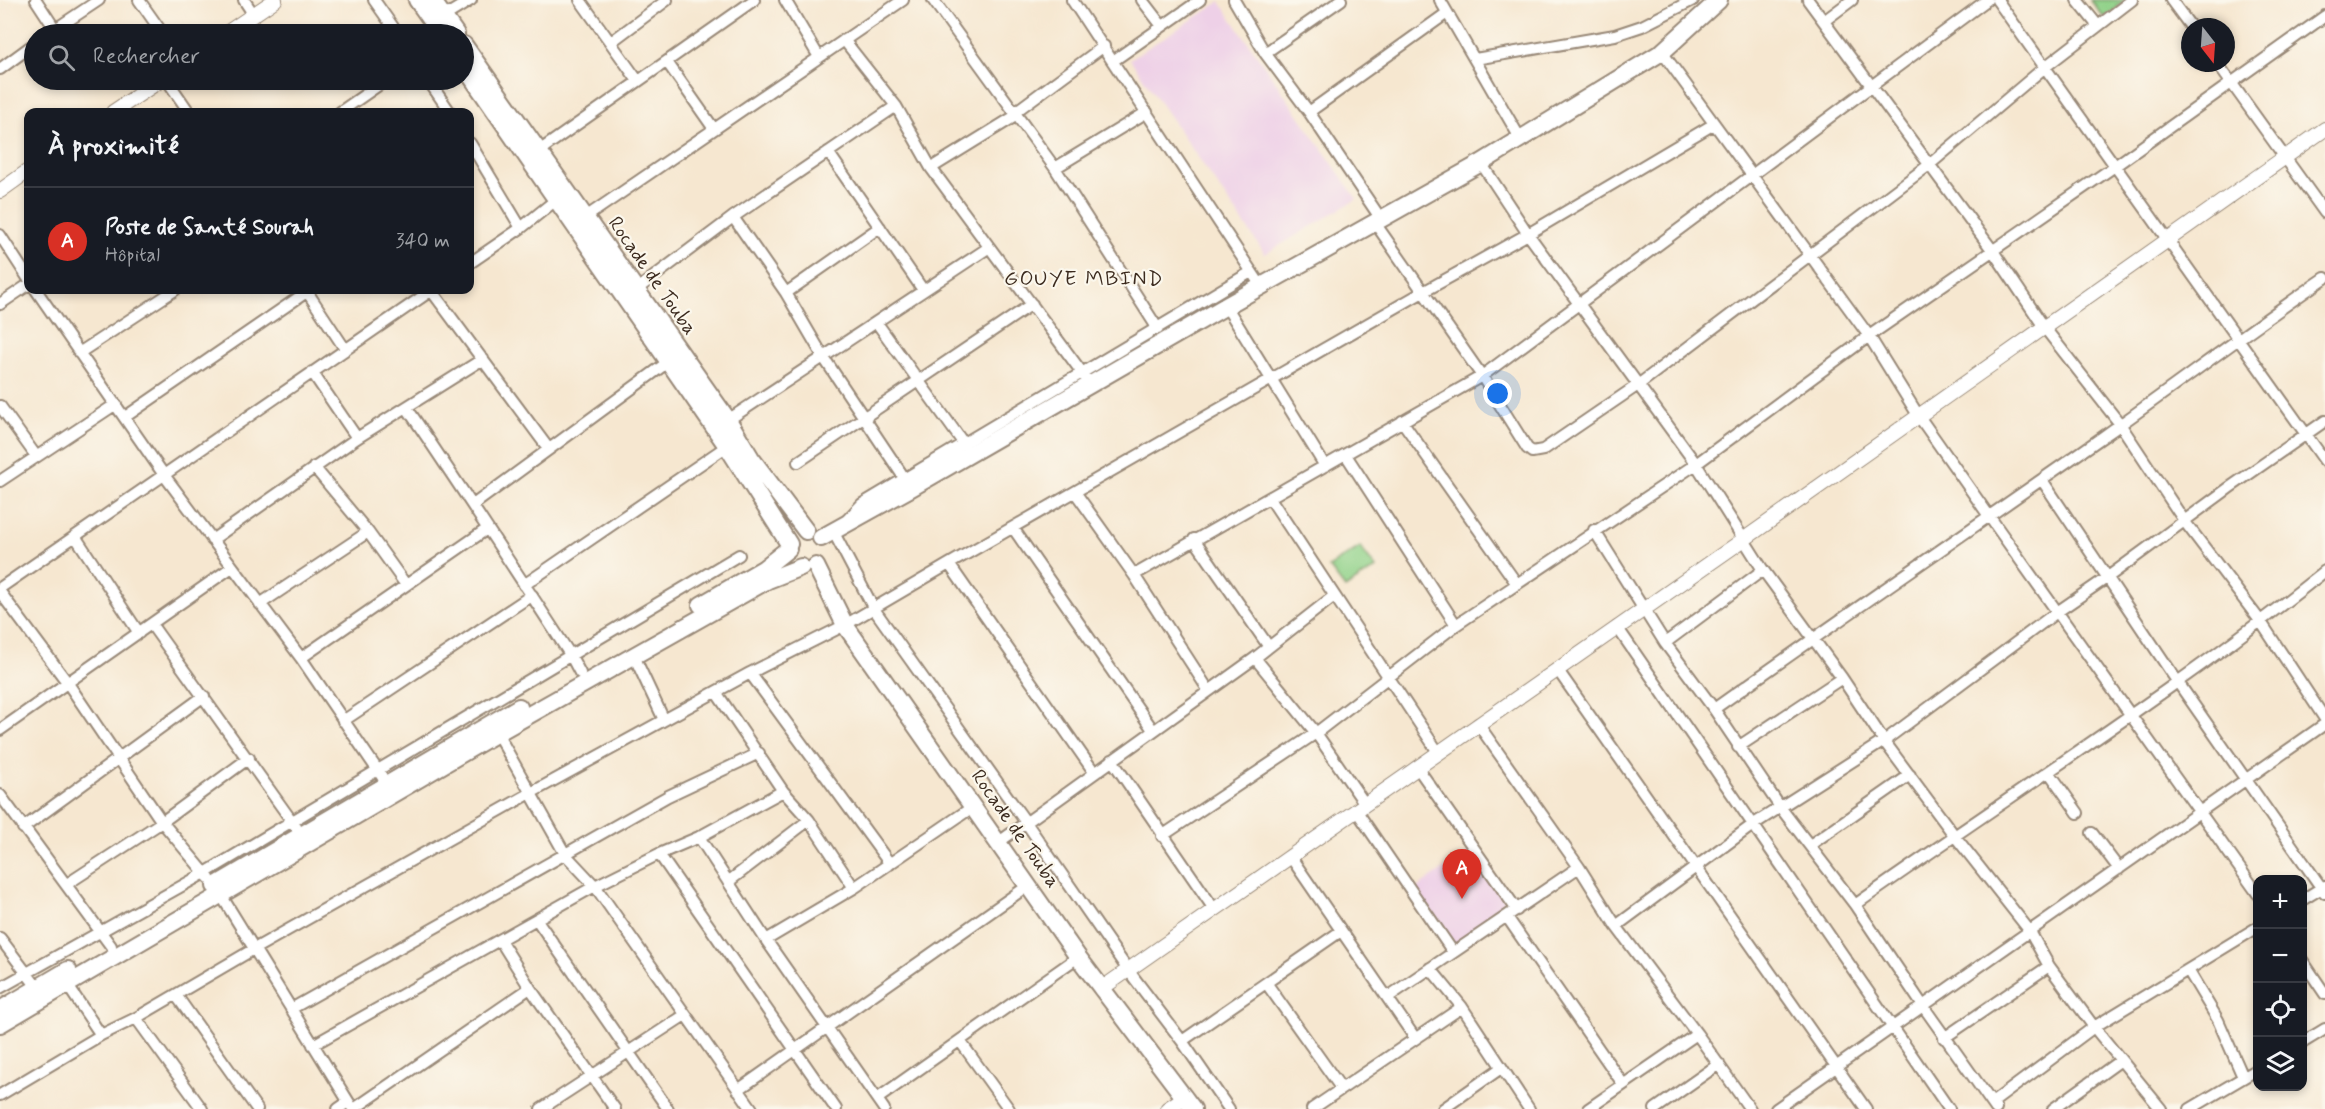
<!DOCTYPE html>
<html lang="fr">
<meta charset="utf-8">
<style>
body{margin:0;font-family:Mynerve,sans-serif;background:#20242c;color:#f1f3f6}
.controls{position:absolute;right:18px;bottom:18px;display:grid;overflow:hidden;border-radius:12px;box-shadow:0 3px 9px #0003}
.controls button{width:54px;height:54px;display:grid;place-items:center;padding:0;border:0;border-bottom:2px solid #363941;background:#171b24;color:#f1f3f6;font:30px sans-serif}
.compass{position:absolute;left:2181px;top:18px;width:54px;height:54px;border-radius:50%;background:#171b24;box-shadow:0 3px 9px #0003;rotate:163deg}
.you{position:absolute;left:1498px;top:394px;width:21px;height:21px;margin:-15px;border:4px solid #fff;border-radius:50%;background:#1a73e8;box-shadow:0 0 0 9px #1a73e833}
.badge{display:grid;place-items:center;width:39px;height:39px;border-radius:50%;background:#d93025;color:#fff;font-size:20px;font-weight:700}
.pin{position:absolute;translate:-50% -50px;filter:drop-shadow(0 2px 3px #0008)}
.pin::after{content:'';position:absolute;top:32px;width:21px;height:18px;background:inherit;clip-path:polygon(0 0,100% 0,50% 100%)}
.list{margin:0;padding:0;list-style:none}
h2{display:flex;justify-content:space-between;align-items:center;height:78px;margin:0;padding:0 24px;font-size:26px}
h2 small{font-size:20px;font-weight:400;color:#9ea1a6}
.list li{display:grid;grid-template-columns:39px 1fr auto;gap:18px;align-items:center;box-sizing:border-box;height:108px;padding:0 24px;border-top:2px solid #363941}
.list b{display:block;font-size:22px;white-space:nowrap}
.list p{margin:0;font-size:20px;white-space:nowrap;color:#9ea1a6}
.list em{font-size:20px;font-style:normal;color:#9ea1a6}
.icon{flex:none;width:33px;height:33px;fill:none;stroke:currentColor;stroke-width:2;stroke-linecap:round;stroke-linejoin:round}
.map{position:relative;flex:none;width:2325px;height:1109px;overflow:hidden}
.search{position:absolute;background:#171b24;box-shadow:0 3px 9px #0003;left:24px;top:24px;width:450px;height:66px;display:flex;align-items:center;gap:15px;box-sizing:border-box;padding:0 21px;border-radius:33px;color:#9ea1a6;font-size:22px}
.panel{position:absolute;background:#171b24;box-shadow:0 3px 9px #0003;left:24px;top:108px;width:450px;height:186px;border-radius:12px}
.map>svg:first-child{display:block}
.built{fill:#eed0e7}
.green{fill:#91d289;stroke:#667e54;stroke-width:1.5}
.cemetery{fill:url(#cemetery-stones);stroke:#667e54;stroke-width:1.5}
.lines{fill:none;stroke-linecap:round;stroke-linejoin:round}
.minor-casing{stroke:#988877;stroke-width:14}
.tertiary-casing{stroke:#988877;stroke-width:16}
.primary-casing{stroke:#988877;stroke-width:20}
.minor{stroke:#fff;stroke-width:10}
.tertiary{stroke:#fff;stroke-width:14}
.primary{stroke:#fff;stroke-width:16}
.labels{text-anchor:middle;dominant-baseline:central;stroke-width:4.5;stroke-linejoin:round;paint-order:stroke}
.street-label{font-size:20px;fill:#3b2a1e;stroke:#fbf7ec}
.neighbourhood-label{font-size:21px;letter-spacing:1.5px;fill:#3b2a1e;stroke:#fbf7ec}
</style>
<div class="map">
<svg width="2325" height="1109" viewBox="0 0 2325 1109">
<defs>
<pattern id="cemetery-stones" width="16" height="16" patternUnits="userSpaceOnUse" patternTransform="scale(1.5)"><rect width="16" height="16" fill="#91d289"/><path d="M2 7V4a2 2 0 0 1 4 0v3zM10 15v-3a2 2 0 0 1 4 0v3z" fill="#7eb476"/></pattern>
</defs>
<rect width="100%" height="100%" fill="#fbf7ec"/>
<filter id="ink" filterUnits="userSpaceOnUse"><feTurbulence type="fractalNoise" baseFrequency=".0167" numOctaves="2"/><feDisplacementMap in="SourceGraphic" scale="12" xChannelSelector="R" yChannelSelector="G"/><feConvolveMatrix kernelMatrix="1 2 1 2 8 2 1 2 1" color-interpolation-filters="sRGB"/></filter>
<filter id="wash" filterUnits="userSpaceOnUse"><feTurbulence type="fractalNoise" baseFrequency=".008" numOctaves="4" result="noise"/><feDisplacementMap in="SourceGraphic" scale="24" xChannelSelector="R" yChannelSelector="G"/><feGaussianBlur stdDeviation="1.35" result="paint"/><feColorMatrix in="noise" values="0 0 0 0 0 0 0 0 0 0 0 0 0 0 0 0 0 1.4 0 .05"/><feComposite in="paint" operator="in"/></filter>
<g filter="url(#wash)">
<rect width="100%" height="100%" fill="#f6e7d0"/>
<path class="built" d="M1220 2 1357 199 1265 254 1130 59Z
M1470 851 1510 908 1454 947 1414 890Z"/>
<path class="green" d="M1360 547 1376 568 1345 588 1329 567Z"/>
<path class="cemetery" d="M2090 0H2127L2104 18Z"/>
</g>
<g filter="url(#ink)">
<g class="lines">
<defs>
<path id="minor" d="M36 0 55 29
M139 0 163 34
M244 0 254 15
M374 0 398 34
M580 0 638 81
M785 0 819 57
M933 0 1055 168 1158 329
M1072 0 1261 286
M1142 0 1162 26
M1234 0 1265 53 1309 112 1381 219
M1440 0 1520 138
M1808 0 1993 251 2044 327 2120 424 2185 522 2261 622 2325 719
M1997 0 2325 461
M2077 0 2098 26
M2171 0 2191 27
M440 19 471 0
M1824 21 1852 0
M48 34 99 0
M844 40 896 106 931 168 1086 378
M611 42 667 0
M1662 52 1869 336 1918 415 1989 516 2258 894
M1265 53 1341 0
M1475 59 1615 35 1642 26 1693 0
M1113 61 1200 0
M667 62 714 129
M2217 63 2325 213
M0 69 34 44
M167 80 189 112
M428 80 450 112
M340 112 386 80
M1015 112 1104 46
M1309 112 1447 13
M470 143 521 228
M539 151 754 0
M828 152 923 290
M1481 163 1528 234 1696 464 1763 570 1842 678 1884 741 1954 835 2029 930 2049 966 2094 1027 2161 1109
M931 168 1017 115
M1055 168 1147 112
M733 217 786 293 824 358 909 485
M580 221 903 0
M1375 223 1482 376 1527 448 1532 452 1543 450 1638 385 1929 165 2045 67 2132 0
M0 235 28 278
M470 263 521 228 557 199
M36 290 164 475 301 658 387 784
M306 290 345 349
M431 290 548 448
M636 290 733 217 896 106
M786 293 880 227
M0 304 28 285
M1226 306 1325 466
M877 323 964 444
M79 353 175 290
M312 372 357 438
M0 406 36 456
M407 408C463 490 517 573 571 656L580 673
M125 417 308 291
M728 420 988 248
M1402 421 1517 584
M1346 455 1456 625
M798 462 1032 304
M314 467 368 532 406 585
M2042 480 2177 681 2325 893
M0 481 116 404
M1075 492 1134 575 1209 691
M1270 498 1438 752
M473 505 668 362
M848 519 862 504 1251 272
M1013 528 1153 730
M1594 530 1665 643 1714 709 1780 807 1855 905 1923 1006 1996 1109
M833 531 874 609 1025 821 1128 970 1182 1041 1229 1109
M75 536 139 633
M1194 539 1269 647
M212 540 357 438 483 359
M949 564 1094 772
M1134 575 1482 376 1987 0
M524 585 727 446
M0 588 432 290
M0 592 67 682 162 822 209 878
M260 604 368 532
M151 624 296 827
M1617 627 1949 1109
M1665 643 1763 570
M634 656 664 720
M301 658 487 529
M1255 658 1316 733 1365 804
M1557 669 1866 1109
M750 673 890 864
M716 692 783 791 809 820 854 888
M1714 709C1843 617 1974 527 2104 436 2178 384 2250 329 2325 278
M343 721 532 595
M1478 724 1579 867 1616 926 1697 1034 1750 1109
M0 730 232 567
M497 733 565 854 595 886 752 1109
M1738 747 1842 678
M1112 760 1214 909
M1417 767 1517 910
M2049 772 2078 813
M0 795 111 946
M1356 810 1453 952
M23 828 204 696
M2092 833 2119 869
M1162 836 1316 733 1456 625 1696 464 1869 336 2115 166 2325 16
M699 837 766 940 884 1109
M999 842 1255 658 1334 596
M1810 845 1910 775
M659 854 836 1109
M1290 856 1415 1038
M728 882 809 820
M67 884 162 822 249 758
M221 895 353 1109
M2302 900 2325 886
M1855 905C2012 794 2175 691 2325 571
M1507 917 1623 1084
M537 920 668 1109
M1616 926 1754 824 1884 741 2057 612 2108 577 2229 488 2325 421
M0 938 37 987
M500 940 530 988 615 1109
M766 940 854 888 974 806
M2302 960 2325 994
M1430 968 1462 1007 1529 1109
M2188 970 2218 1020 2243 1077
M66 983 101 1035
M1267 984 1341 1088
M0 988 205 873 739 555
M176 995 257 1109
M1388 997 1579 867
M291 1009 668 796 759 753
M136 1018 202 1109
M1944 1038 2049 966
M960 1041 1009 1109
M1182 1041 1341 931
M2302 1043 2325 1029
M313 1045 595 886 659 854 699 837 783 791
M738 1090 1029 885
M0 1095 101 1035 136 1018 254 949 529 794 750 673 845 625 949 564 1423 292 1528 234 1714 124
M877 1099 1078 957
M1992 1103 2094 1027 2258 927
M338 1109 348 1102
M354 1109 530 988
M541 1109 685 1015
M1312 1109 1462 1007
M1443 1109 1501 1068
M1588 1109 1697 1034
M1655 1109 1719 1064
M1776 1109 2325 724
M2053 1109 2121 1060
M2190 1109 2258 1069"/>
<path id="tertiary" d="M225 34 275 0
M113 112 161 80
M0 191 28 171
M1101 989 1743 540 2325 129
M1167 1109 1185 1097"/>
<path id="primary" d="M417 0 441 34
M432 0 456 34
M464 45 728 420 751 458 806 531
M464 66 727 446 789 544
M821 538 911 488 1226 306 1481 163 1662 52 1719 0
M816 566 845 625 1078 957 1193 1109
M701 605 763 569 788 549
M215 886 519 707
M0 1010 68 970
M0 1024 497 733 768 580 801 567"/>
</defs>
<use href="#minor" class="minor-casing"/>
<use href="#tertiary" class="tertiary-casing"/>
<use href="#primary" class="primary-casing"/>
<use href="#minor" class="minor"/>
<use href="#tertiary" class="tertiary"/>
<use href="#primary" class="primary"/>
</g>
</g>
<g class="labels">
<g class="street-label">
<text transform="translate(652 276) rotate(55)">Rocade de Touba</text>
<text transform="translate(1015 829) rotate(55)">Rocade de Touba</text>
</g>
<g class="neighbourhood-label">
<text x="1084" y="279">GOUYE MBIND</text>
</g>
</g>
</svg>
<div class="controls">
<button>+</button>
<button>−</button>
<button><svg class="icon" aria-label="locate" viewBox="0 0 24 24"><circle cx="12" cy="12" r="6"/><path d="M12 2v4M12 18v4M2 12h4M18 12h4"/></svg></button>
<button><svg class="icon" aria-label="layers" viewBox="0 0 24 24"><path d="M12 4l9 5-9 5-9-5zM3 14l9 5 9-5"/></svg></button>
</div>
<svg class="compass" viewBox="-18 -18 36 36"><path d="M0-13l5 13h-10z" fill="#e53935"/><path d="M0 13l5-13h-10z" fill="#9ea1a6"/></svg>
<div class="you"></div>
<div class="pin badge" style="left:1462px;top:899px">A</div>
<div class="search"><svg class="icon" aria-label="search" viewBox="0 0 24 24"><circle cx="10" cy="10" r="6"/><path d="M15 15l6 6"/></svg>Rechercher</div>
<section class="panel">
<h2>À proximité<small></small></h2>
<ul class="list">
<li><span class="badge">A</span><div><b>Poste de Santé Sourah</b><p>Hôpital</p></div><em>340 m</em></li>
</ul>
</section>
</div>
